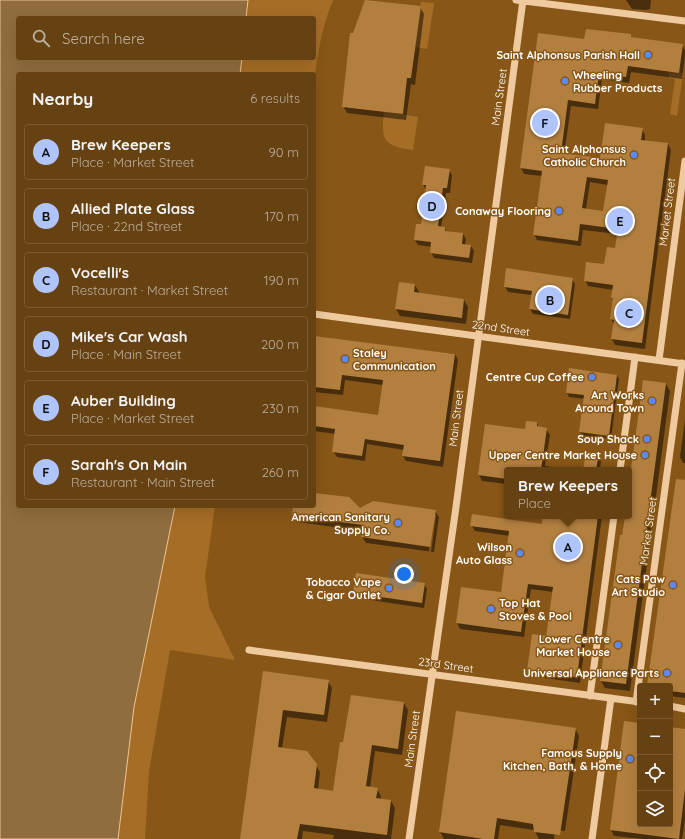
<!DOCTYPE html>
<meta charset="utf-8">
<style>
body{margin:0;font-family:Quicksand,sans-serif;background:#6c481a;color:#f1f3f6}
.controls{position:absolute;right:12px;bottom:12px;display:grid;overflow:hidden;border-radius:4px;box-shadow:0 4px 16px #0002}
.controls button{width:36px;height:36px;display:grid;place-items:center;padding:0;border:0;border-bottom:1px solid #795a31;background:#664111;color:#f1f3f6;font:20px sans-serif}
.you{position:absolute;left:404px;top:574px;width:14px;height:14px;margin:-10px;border:3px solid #fff;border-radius:50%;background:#1a73e8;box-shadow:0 0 0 6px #1a73e833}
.badge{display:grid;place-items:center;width:26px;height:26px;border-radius:50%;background:#aec4fa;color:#111;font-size:13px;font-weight:700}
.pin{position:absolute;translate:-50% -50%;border:2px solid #fff;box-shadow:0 1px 4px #0006}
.popup{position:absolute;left:504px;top:467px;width:128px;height:52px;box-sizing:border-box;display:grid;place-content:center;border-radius:4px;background:#664111;filter:drop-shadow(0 1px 3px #0005);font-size:13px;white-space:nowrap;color:#bcaf9f}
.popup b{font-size:15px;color:#f1f3f6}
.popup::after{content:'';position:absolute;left:50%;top:100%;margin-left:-8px;border:8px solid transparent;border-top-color:#664111}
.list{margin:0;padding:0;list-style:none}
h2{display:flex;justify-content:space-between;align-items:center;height:52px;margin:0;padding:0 16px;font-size:17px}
h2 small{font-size:13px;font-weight:400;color:#bcaf9f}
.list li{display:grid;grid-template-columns:26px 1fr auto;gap:12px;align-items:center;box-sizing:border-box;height:56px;margin:0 8px 8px;padding:0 8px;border:1px solid #795a31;border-radius:4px}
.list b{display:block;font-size:15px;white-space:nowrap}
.list p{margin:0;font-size:13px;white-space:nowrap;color:#bcaf9f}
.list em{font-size:13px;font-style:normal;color:#bcaf9f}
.icon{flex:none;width:22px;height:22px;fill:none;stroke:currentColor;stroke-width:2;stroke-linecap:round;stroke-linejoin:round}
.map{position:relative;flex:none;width:685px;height:839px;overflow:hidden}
.search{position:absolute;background:#664111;box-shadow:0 4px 16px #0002;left:16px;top:16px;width:300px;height:44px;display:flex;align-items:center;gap:10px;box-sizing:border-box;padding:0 14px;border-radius:4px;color:#bcaf9f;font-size:15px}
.panel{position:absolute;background:#664111;box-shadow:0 4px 16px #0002;left:16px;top:72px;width:300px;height:436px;border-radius:4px}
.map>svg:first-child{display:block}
.green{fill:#a66d27}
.water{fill:#906d3e;stroke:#f0c491}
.shadow{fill:#0007;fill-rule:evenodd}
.building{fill:#b27f3f;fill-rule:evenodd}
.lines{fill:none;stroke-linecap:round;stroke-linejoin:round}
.minor{stroke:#eeca9e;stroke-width:7}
.poi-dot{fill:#5b8aff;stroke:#885717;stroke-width:1.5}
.labels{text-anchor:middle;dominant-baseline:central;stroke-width:3;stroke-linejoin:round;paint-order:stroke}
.poi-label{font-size:11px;font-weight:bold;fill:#fff;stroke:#885717;text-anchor:end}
.street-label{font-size:11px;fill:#fff;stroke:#885717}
</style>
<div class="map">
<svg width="685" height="839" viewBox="0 0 685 839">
<rect width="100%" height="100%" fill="#885717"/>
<path class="green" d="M248 0H333C322 26 318 53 314 80V74H240L242 58H314V18H246Z
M421 2 434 3 427 49 415 47Z
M669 72 683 73 677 116 670 114 675 79 669 78Z
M384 111 418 117 413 150C383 146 381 140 384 111Z
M175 506H215L205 577 209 607 235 660 170 650 149 771 145 839H118L134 707Z"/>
<path class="water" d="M0 0H248L246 18H18V58H242L240 74H18V506H175L134 707 118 839H0Z"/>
<path class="shadow" d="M626 0H651L650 9 646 10 632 9Z
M420 7 424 14 415 85 411 84 406 120 347 113 343 106 354 34Z
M632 38 682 45 685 50V56L682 79 631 72 629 83 602 79 598 109 571 106 564 155 601 160 642 129 645 135V141L668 144 671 150 645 349 615 345 612 339 614 324 611 319 614 301 612 298 613 290 588 286 585 280 605 265 616 249 618 234 583 230 581 246 537 240 534 234 542 176 524 174 521 168 585 41ZM590 182 608 185 604 212 586 209Z
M449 170 452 175 450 193H446L441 228H444L447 232 463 234 466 239 465 245 471 246 474 251 472 263 434 258 431 252 432 247 418 245 415 240 422 225 426 190 423 184Z
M572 279 575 284 570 319 533 314 530 309 532 295 508 292 505 287Z
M415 285 419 292 418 294 464 300 468 307 466 324 400 316 396 309Z
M314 337 455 354 458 360 443 467 406 461 403 456 404 450 367 444 365 461 337 457 333 451 336 434 314 431V407L379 416 383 385 345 380 343 395 314 392Z
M617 375 619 379 611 439 583 436 580 432 585 399 569 397 567 393Z
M666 384 670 391 630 691 605 688 601 681 625 516H629V487Z
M685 419V463H683L680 457Z
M537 423 539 428 546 429 550 435 545 466 579 470H507V484L482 481 479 475 526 430Z
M598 454 601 460 600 470H584Z
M685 481V698L670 696V686H648Z
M314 494 359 510 435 511 439 517 434 552 366 543 362 537 363 531 297 522 293 516 294 506H314ZM434 515H436L431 552 429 551Z
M552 516H602L580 683 531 676 528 670 546 637 553 592 531 589 524 637 460 629 457 623 462 588 501 593 510 536 475 531 472 526H550Z
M424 584 427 589 424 608 357 598 354 593Z
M264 672 328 681 332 688 327 722 287 717 282 748 316 765 320 772 318 790 334 792 344 743 404 703 408 710 402 755 375 751 370 788 377 789 381 796V799L391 801 395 808 391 839H333L334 835 303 831 302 839H241Z
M625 722 640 724V824H670V728L685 730V820L682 839H643L614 836 611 830Z
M575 728 579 736 565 831 555 830 554 839H539L534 830 500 825 498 839H444L440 832Z"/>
<path class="building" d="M365 0 421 6 411 78H407L403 114 342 107 350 33H353Z
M586 29 631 34V37L683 44 679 73 628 66 626 77 599 73 595 104 568 100 561 153 600 158 605 123 643 128 641 140 668 143 642 343 611 339 614 320 610 319 613 298H611L613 285 584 281 586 262 604 264 607 247 615 248 618 229 580 224 578 241 533 235 542 171 520 168 538 33 584 39ZM587 177 608 180 603 211 582 208Z
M425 166 450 169 447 188H443L438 226 445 227V231L463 233 462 244 471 245 469 258 430 253 431 242 414 240 416 224H421L426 185H422Z
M506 268 573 278 568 315 529 309 532 291 504 287Z
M399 282 415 284 414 292 464 299 462 318 395 309Z
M314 336 455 354 440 461 402 456 404 445 365 439 362 456 332 452 335 429 314 426V406L378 415 383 380 342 375 340 390 314 387Z
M569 368 617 375 609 436 579 432 584 395 566 393Z
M643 380 666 383 626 684 600 681 620 535H622L625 516H629V484Z
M526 421 537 422V426L547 428 541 470H507V479L478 475 485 424 525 429Z
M586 452 599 453 596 470H583Z
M676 479 685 480V693L670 691V686H647Z
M314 493 349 497 360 508 373 501 436 510 430 547 361 537 363 525 292 516 293 506H314Z
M472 514 542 524V516H598L577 677 527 671 532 634 546 636 553 587 528 584 521 632 456 623 461 587 501 592 509 531 470 526Z
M356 573 425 583 422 603 353 593Z
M263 671 329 680 324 715 283 710 278 747 307 751 317 764 314 788 333 791 340 742H343L351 695 404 702 398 749 372 745 366 786 378 788 376 798 391 800 387 835 300 824 297 839H240Z
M456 711 576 728 560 835 534 832 533 824 497 818 494 839H483L439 832Z
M624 721 640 723V824H670V727L685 729V789L679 839 610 830Z"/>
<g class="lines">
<path class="minor" d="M516 0 685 21
M314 314 685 364
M659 360 685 161
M620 470 635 357
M249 650 640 702
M590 696 614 516
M636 702 682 363
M670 706 685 709
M409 839 456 507 523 0
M592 839 611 698"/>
</g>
<g class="poi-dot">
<circle cx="648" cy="55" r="4"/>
<circle cx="565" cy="81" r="4"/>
<circle cx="634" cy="155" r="4"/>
<circle cx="559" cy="211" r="4"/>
<circle cx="345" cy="359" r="4"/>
<circle cx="592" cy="377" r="4"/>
<circle cx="652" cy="401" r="4"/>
<circle cx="647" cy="439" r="4"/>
<circle cx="645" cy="455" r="4"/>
<circle cx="398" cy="523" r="4"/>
<circle cx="520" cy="553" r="4"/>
<circle cx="673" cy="585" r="4"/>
<circle cx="389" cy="588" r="4"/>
<circle cx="491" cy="609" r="4"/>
<circle cx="618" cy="645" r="4"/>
<circle cx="667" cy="673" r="4"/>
<circle cx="630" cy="759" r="4"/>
</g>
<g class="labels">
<g class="poi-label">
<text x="640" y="55">Saint Alphonsus Parish Hall</text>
<text x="573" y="75" text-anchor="start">Wheeling<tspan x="573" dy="13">Rubber Products</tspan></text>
<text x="626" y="149">Saint Alphonsus<tspan x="626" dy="13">Catholic Church</tspan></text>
<text x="551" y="211">Conaway Flooring</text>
<text x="353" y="353" text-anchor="start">Staley<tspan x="353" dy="13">Communication</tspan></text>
<text x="584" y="377">Centre Cup Coffee</text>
<text x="644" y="395">Art Works<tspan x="644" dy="13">Around Town</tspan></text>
<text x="639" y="439">Soup Shack</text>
<text x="637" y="455">Upper Centre Market House</text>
<text x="390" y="517">American Sanitary<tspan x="390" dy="13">Supply Co.</tspan></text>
<text x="512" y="547">Wilson<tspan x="512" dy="13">Auto Glass</tspan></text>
<text x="665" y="579">Cats Paw<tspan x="665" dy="13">Art Studio</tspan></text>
<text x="381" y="582">Tobacco Vape<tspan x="381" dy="13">&amp; Cigar Outlet</tspan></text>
<text x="499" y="603" text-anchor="start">Top Hat<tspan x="499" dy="13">Stoves &amp; Pool</tspan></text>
<text x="610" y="639">Lower Centre<tspan x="610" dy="13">Market House</tspan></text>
<text x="659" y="673">Universal Appliance Parts</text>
<text x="622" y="753">Famous Supply<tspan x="622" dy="13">Kitchen, Bath, &amp; Home</tspan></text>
</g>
<g class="street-label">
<text transform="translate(499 97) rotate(-82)">Main Street</text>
<text transform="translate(667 212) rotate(-83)">Market Street</text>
<text transform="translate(501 328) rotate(8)">22nd Street</text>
<text transform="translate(456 418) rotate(-83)">Main Street</text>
<text transform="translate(648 531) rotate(-82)">Market Street</text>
<text transform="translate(446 665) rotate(8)">23rd Street</text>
<text transform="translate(412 739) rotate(-82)">Main Street</text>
</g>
</g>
</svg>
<div class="controls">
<button>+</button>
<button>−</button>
<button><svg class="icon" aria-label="locate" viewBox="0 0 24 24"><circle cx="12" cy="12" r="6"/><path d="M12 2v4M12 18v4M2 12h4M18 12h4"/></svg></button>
<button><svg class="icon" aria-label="layers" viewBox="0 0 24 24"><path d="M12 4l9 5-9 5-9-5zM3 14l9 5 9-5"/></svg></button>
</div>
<div class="you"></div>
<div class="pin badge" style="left:568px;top:547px">A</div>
<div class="popup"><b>Brew Keepers</b>Place</div>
<div class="pin badge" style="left:550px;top:300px">B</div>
<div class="pin badge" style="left:629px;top:313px">C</div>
<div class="pin badge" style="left:432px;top:206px">D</div>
<div class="pin badge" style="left:620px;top:221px">E</div>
<div class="pin badge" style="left:545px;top:123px">F</div>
<div class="search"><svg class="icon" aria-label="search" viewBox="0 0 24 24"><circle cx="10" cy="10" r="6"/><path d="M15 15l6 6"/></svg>Search here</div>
<section class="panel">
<h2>Nearby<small>6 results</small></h2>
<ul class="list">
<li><span class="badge">A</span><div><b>Brew Keepers</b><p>Place · Market Street</p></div><em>90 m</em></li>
<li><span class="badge">B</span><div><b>Allied Plate Glass</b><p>Place · 22nd Street</p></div><em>170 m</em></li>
<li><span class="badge">C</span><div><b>Vocelli's</b><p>Restaurant · Market Street</p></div><em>190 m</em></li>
<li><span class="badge">D</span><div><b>Mike's Car Wash</b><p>Place · Main Street</p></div><em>200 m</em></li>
<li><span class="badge">E</span><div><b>Auber Building</b><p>Place · Market Street</p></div><em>230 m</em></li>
<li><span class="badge">F</span><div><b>Sarah's On Main</b><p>Restaurant · Main Street</p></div><em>260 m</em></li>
</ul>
</section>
</div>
